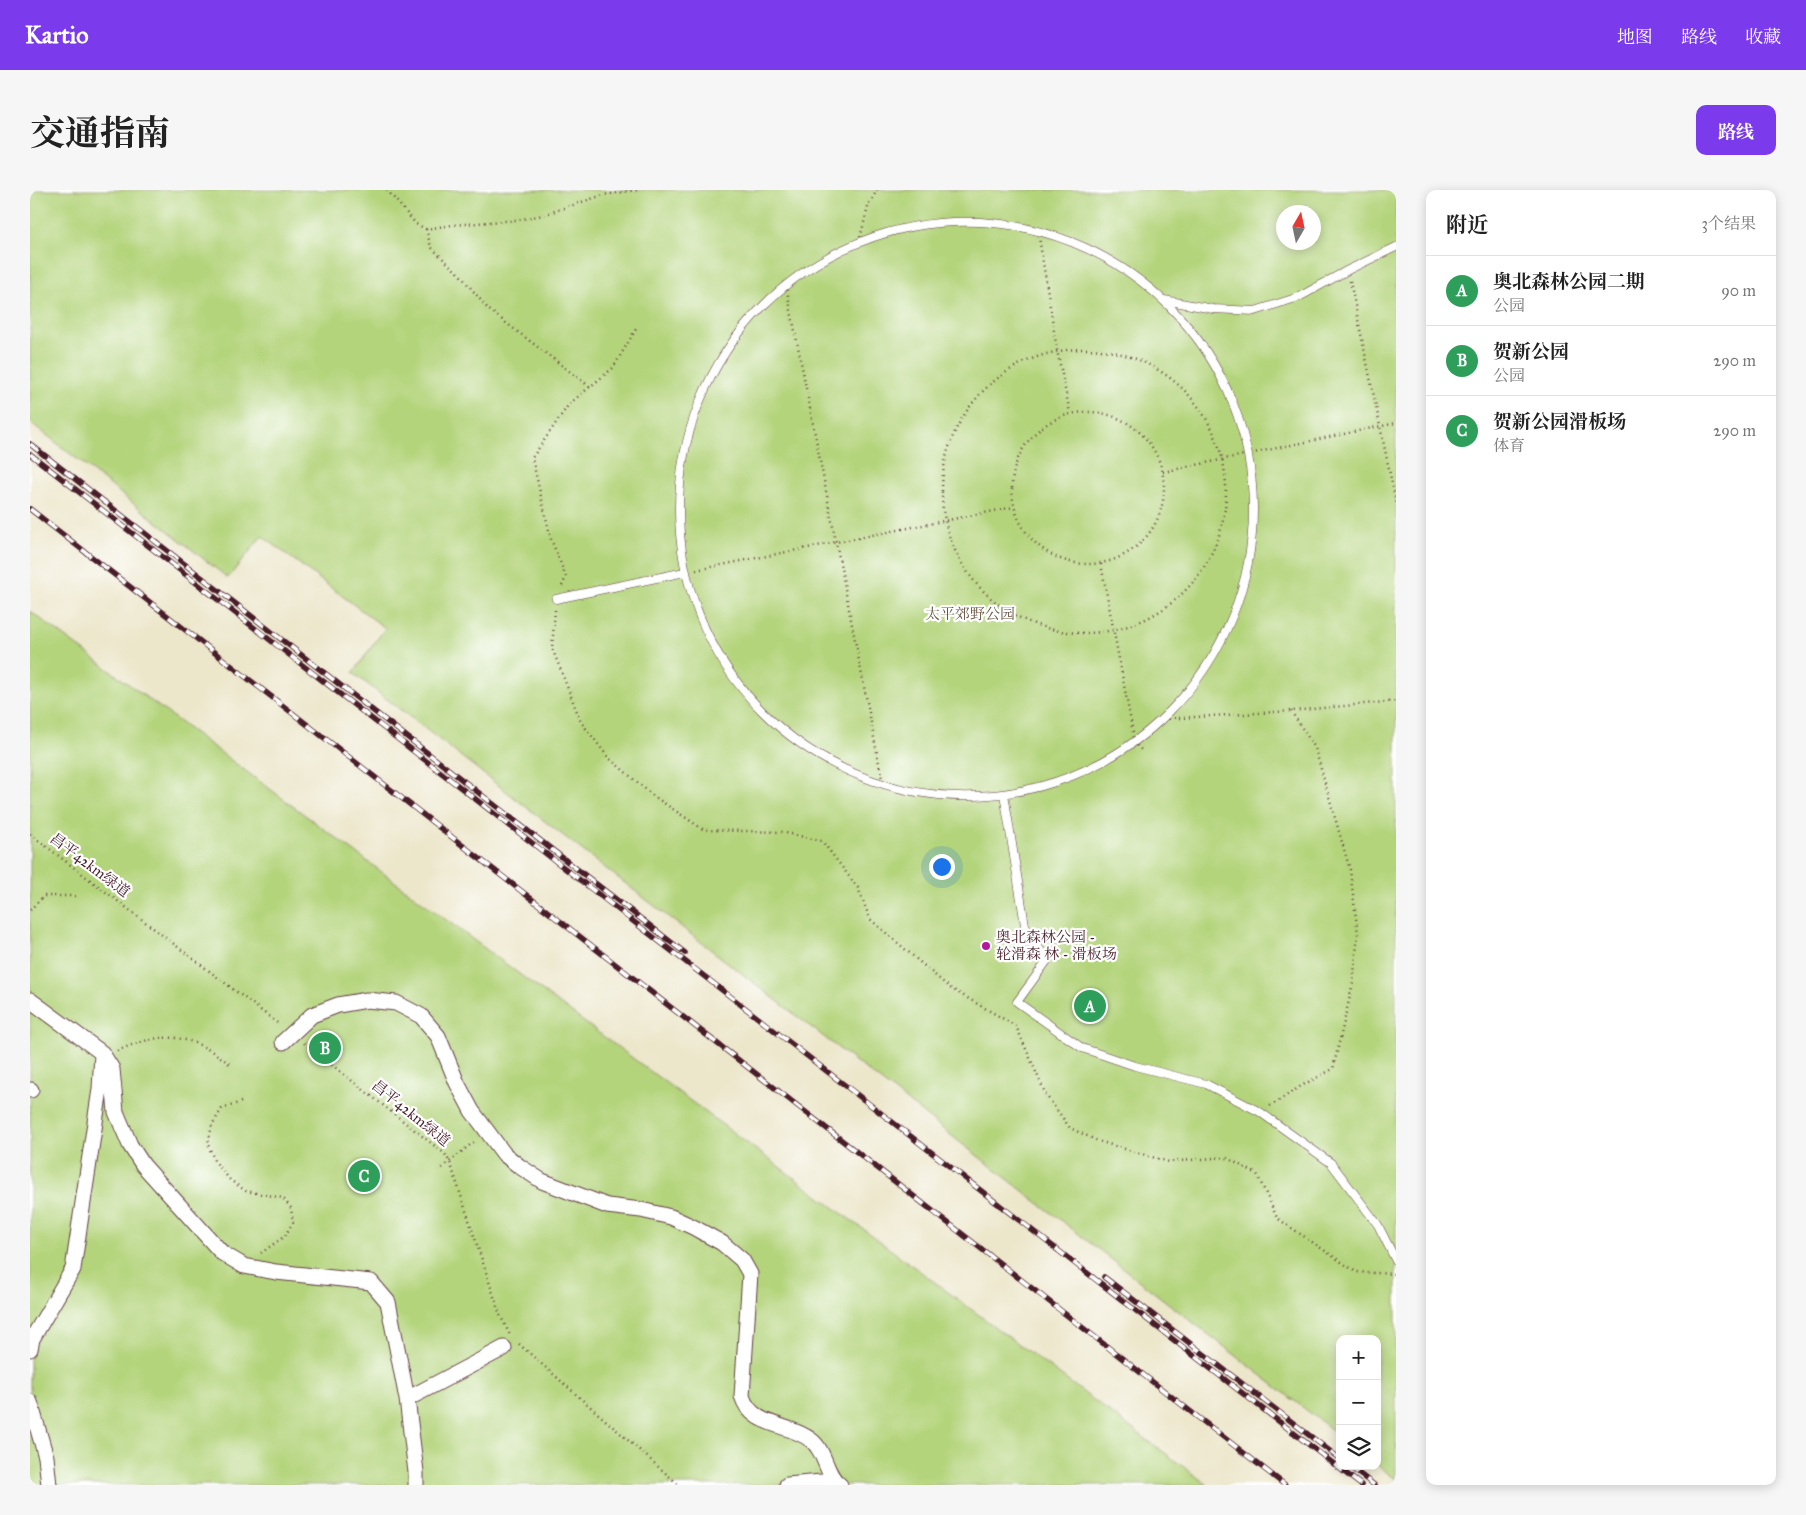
<!DOCTYPE html>
<html lang="zh">
<meta charset="utf-8">
<style>
body{margin:0;font-family:"IM FELL Great Primer","Noto Serif SC",serif;background:#f6f6f6;color:#222}
.controls{position:absolute;right:15px;bottom:15px;display:grid;overflow:hidden;border-radius:10px;box-shadow:0 2px 12px #0003}
.controls button{width:45px;height:45px;display:grid;place-items:center;padding:0;border:0;border-bottom:1px solid #e0e0e0;background:#fff;color:#222;font:25px sans-serif}
.compass{position:absolute;left:1246px;top:15px;width:45px;height:45px;border-radius:50%;background:#fff;box-shadow:0 2px 12px #0003;rotate:9deg}
.you{position:absolute;left:911px;top:676px;width:18px;height:18px;margin:-12px;border:4px solid #fff;border-radius:50%;background:#1a73e8;box-shadow:0 0 0 8px #1a73e833}
.badge{display:grid;place-items:center;width:32px;height:32px;border-radius:50%;background:#7c3aed;color:#fff;font-size:16px;font-weight:700}
.pin{position:absolute;translate:-50% -50%;border:2px solid #fff;box-shadow:0 1px 5px #0006}
.list{margin:0;padding:0;list-style:none}
h2{display:flex;justify-content:space-between;align-items:center;height:65px;margin:0;padding:0 20px;font-size:21px}
h2 small{font-size:16px;font-weight:400;color:#767676}
.list li{display:grid;grid-template-columns:32px 1fr auto;gap:15px;align-items:center;box-sizing:border-box;height:70px;padding:0 20px;border-top:1px solid #e0e0e0}
.list b{display:block;font-size:19px;white-space:nowrap}
.list p{margin:0;font-size:16px;white-space:nowrap;color:#767676}
.list em{font-size:16px;font-style:normal;color:#767676}
.icon{flex:none;width:28px;height:28px;fill:none;stroke:currentColor;stroke-width:2;stroke-linecap:round;stroke-linejoin:round}
.map{position:relative;flex:none;width:1366px;height:1295px;overflow:hidden;border-radius:10px}
header{display:flex;align-items:center;gap:30px;box-sizing:border-box;height:70px;padding:0 25px;background:#7c3aed;color:#fff}
header strong{font-size:24px}
nav{display:flex;gap:28px;margin-inline-start:auto;font-size:18px}
.intro{display:flex;align-items:center;justify-content:space-between;box-sizing:border-box;height:120px;padding:0 30px}
h1{margin:0;font-size:35px}
.button{padding:12px 22px;border-radius:10px;background:#7c3aed;color:#fff;font-size:18px;font-weight:700}
main{display:flex;gap:30px;padding:0 30px}
aside{flex:1;background:#fff;border-radius:10px;box-shadow:0 2px 12px #0003}
.map>svg:first-child{display:block}
.park{fill:#b4d47c;stroke:#7f7a54;fill-rule:evenodd}
.lines{fill:none;stroke-linecap:round;stroke-linejoin:round}
.lane-casing{stroke:#623d43;stroke-width:9}
.street-casing{stroke:#623d43;stroke-width:17}
.path{stroke:#623d43;stroke-width:2.5;stroke-dasharray:1 4;stroke-linecap:butt}
.lane{stroke:#fff;stroke-width:8}
.street{stroke:#fff;stroke-width:15}
.rail-casing{stroke:#4a1f2b;stroke-width:5.5}
.rail{stroke:#fff;stroke-width:4;stroke-dasharray:11;stroke-linecap:butt}
.poi-dot{fill:#b5179e;stroke:#fff;stroke-width:2}
.labels{text-anchor:middle;dominant-baseline:central;stroke-width:4.5;stroke-linejoin:round;paint-order:stroke}
.park-label{font-size:15px;fill:#6a5543;stroke:#fff}
.street-label{font-size:15px;fill:#4a1f2b;stroke:#fff}
.poi-label{font-size:15px;fill:#4a1f2b;stroke:#fff;text-anchor:start}
</style>
<header>
<strong>Kartio</strong>
<nav><a>地图</a><a>路线</a><a>收藏</a></nav>
</header>
<div class="intro"><h1>交通指南</h1><a class="button">路线</a></div>
<main>
<div class="map">
<svg width="1366" height="1295" viewBox="0 0 1366 1295">
<rect width="100%" height="100%" fill="#fff"/>
<filter id="ink" filterUnits="userSpaceOnUse"><feTurbulence type="fractalNoise" baseFrequency=".02" numOctaves="2"/><feDisplacementMap in="SourceGraphic" scale="10" xChannelSelector="R" yChannelSelector="G"/><feConvolveMatrix kernelMatrix="1 2 1 2 8 2 1 2 1" color-interpolation-filters="sRGB"/></filter>
<filter id="wash" filterUnits="userSpaceOnUse"><feTurbulence type="fractalNoise" baseFrequency=".0096" numOctaves="4" result="noise"/><feDisplacementMap in="SourceGraphic" scale="20" xChannelSelector="R" yChannelSelector="G"/><feGaussianBlur stdDeviation="1.12" result="paint"/><feColorMatrix in="noise" values="0 0 0 0 0 0 0 0 0 0 0 0 0 0 0 0 0 1.4 0 .05"/><feComposite in="paint" operator="in"/></filter>
<g filter="url(#wash)">
<rect width="100%" height="100%" fill="#ece6ca"/>
<path class="park" d="M0 0H1366V1289L1347 1275V1149H1310V1246L323 483 355 438 232 346 198 388 0 232ZM1254 22H1284V52H1254Z
M0 421 1178 1295H0Z"/>
</g>
<g filter="url(#ink)">
<g class="lines">
<defs>
<path id="lane" d="M649 319a287 287 0 1 1 574 0a287 287 0 1 1-574 0Z
M1134 110 1183 119 1225 121 1269 107 1318 80 1366 57
M526 409 655 382
M974 604 995 735 1017 771 987 812 1052 858 1105 876 1176 894 1230 922 1301 973 1348 1035 1366 1071"/>
<path id="street" d="M0 810 72 863 82 879 86 922 100 955 113 975 192 1063 214 1076 246 1082 341 1092 358 1112 377 1209 386 1282V1295
M253 852 282 825 308 815 337 810 366 813 391 826 408 846 427 893 442 921 474 964 489 976 512 991 577 1016 611 1020 641 1027 663 1037 692 1053 712 1070 720 1084 712 1206C722 1238 758 1232 781 1250 796 1261 795 1285 810 1295
M0 900H1
M0 1159 2 1149 43 1079 70 899 72 863
M377 1209 474 1158
M0 1212 16 1267 19 1295
M757 1295 804 1291"/>
</defs>
<use href="#lane" class="lane-casing"/>
<use href="#street" class="street-casing"/>
<path class="path" d="M357 0 386 34 396 39 422 35 486 30 513 25 573 5 607 0
M396 39 401 57 431 86 458 119 560 197
M1008 41 1027 160 1040 223
M829 52 838 17 847 0
M1320 91 1366 313
M756 95 853 594
M912 301a142 142 0 1 1 284 0a142 142 0 1 1-284 0Z
M982 298a76 76 0 1 1 152 0a76 76 0 1 1-152 0Z
M1133 282 1366 233
M1071 374 1105 553 1112 561
M666 380 984 317
M532 396 536 387 521 349 502 268 539 214 583 178 606 139
M525 420 522 458 551 532 578 567 622 605 674 640 752 642 792 651 828 698 840 729 920 798 986 836 1016 905 1040 938 1068 951 1139 972 1195 967 1227 984 1247 1028 1326 1082 1366 1084
M1134 529 1261 521 1366 511
M0 644 250 835
M0 720 14 706H46
M274 853 415 964 420 972 470 1125 480 1145
M87 861C134 840 160 843 201 875
M211 912 192 919 182 935 178 954 184 970 200 990 216 1001 253 1008 261 1018 263 1032 255 1046 231 1063
M1240 916 1271 896 1303 879 1323 793 1328 744 1320 680 1285 558 1261 521
M412 978 446 950
M489 1154 649 1295"/>
<use href="#lane" class="lane"/>
<use href="#street" class="street"/>
<defs>
<path id="rail" d="M0 254 655 763
M0 264 1331 1295
M0 319 1255 1295
M1074 1087 1310 1269
M1319 1276 1344 1295"/>
</defs>
<use href="#rail" class="rail-casing"/>
<use href="#rail" class="rail"/>
</g>
</g>
<circle class="poi-dot" cx="956" cy="756" r="5"/>
<g class="labels">
<g class="park-label">
<text x="940" y="424">太平郊野公园</text>
</g>
<g class="street-label">
<text transform="translate(60 675) rotate(37)">昌平42km绿道</text>
<text transform="translate(381 923) rotate(39)">昌平42km绿道</text>
</g>
<g class="poi-label">
<text x="966" y="747">奥北森林公园 -<tspan x="966" dy="17">轮滑森 林 - 滑板场</tspan></text>
</g>
</g>
</svg>
<div class="controls">
<button>+</button>
<button>−</button>
<button><svg class="icon" aria-label="layers" viewBox="0 0 24 24"><path d="M12 4l9 5-9 5-9-5zM3 14l9 5 9-5"/></svg></button>
</div>
<svg class="compass" viewBox="-18 -18 36 36"><path d="M0-13l5 13h-10z" fill="#e53935"/><path d="M0 13l5-13h-10z" fill="#767676"/></svg>
<div class="you"></div>
<div class="pin badge" style="left:1060px;top:816px;background:#2e9e5b">A</div>
<div class="pin badge" style="left:295px;top:858px;background:#2e9e5b">B</div>
<div class="pin badge" style="left:334px;top:986px;background:#2e9e5b">C</div>
</div>
<aside>
<h2>附近<small>3个结果</small></h2>
<ul class="list">
<li><span class="badge" style="background:#2e9e5b">A</span><div><b>奥北森林公园二期</b><p>公园</p></div><em>90 m</em></li>
<li><span class="badge" style="background:#2e9e5b">B</span><div><b>贺新公园</b><p>公园</p></div><em>290 m</em></li>
<li><span class="badge" style="background:#2e9e5b">C</span><div><b>贺新公园滑板场</b><p>体育</p></div><em>290 m</em></li>
</ul>
</aside>
</main>
